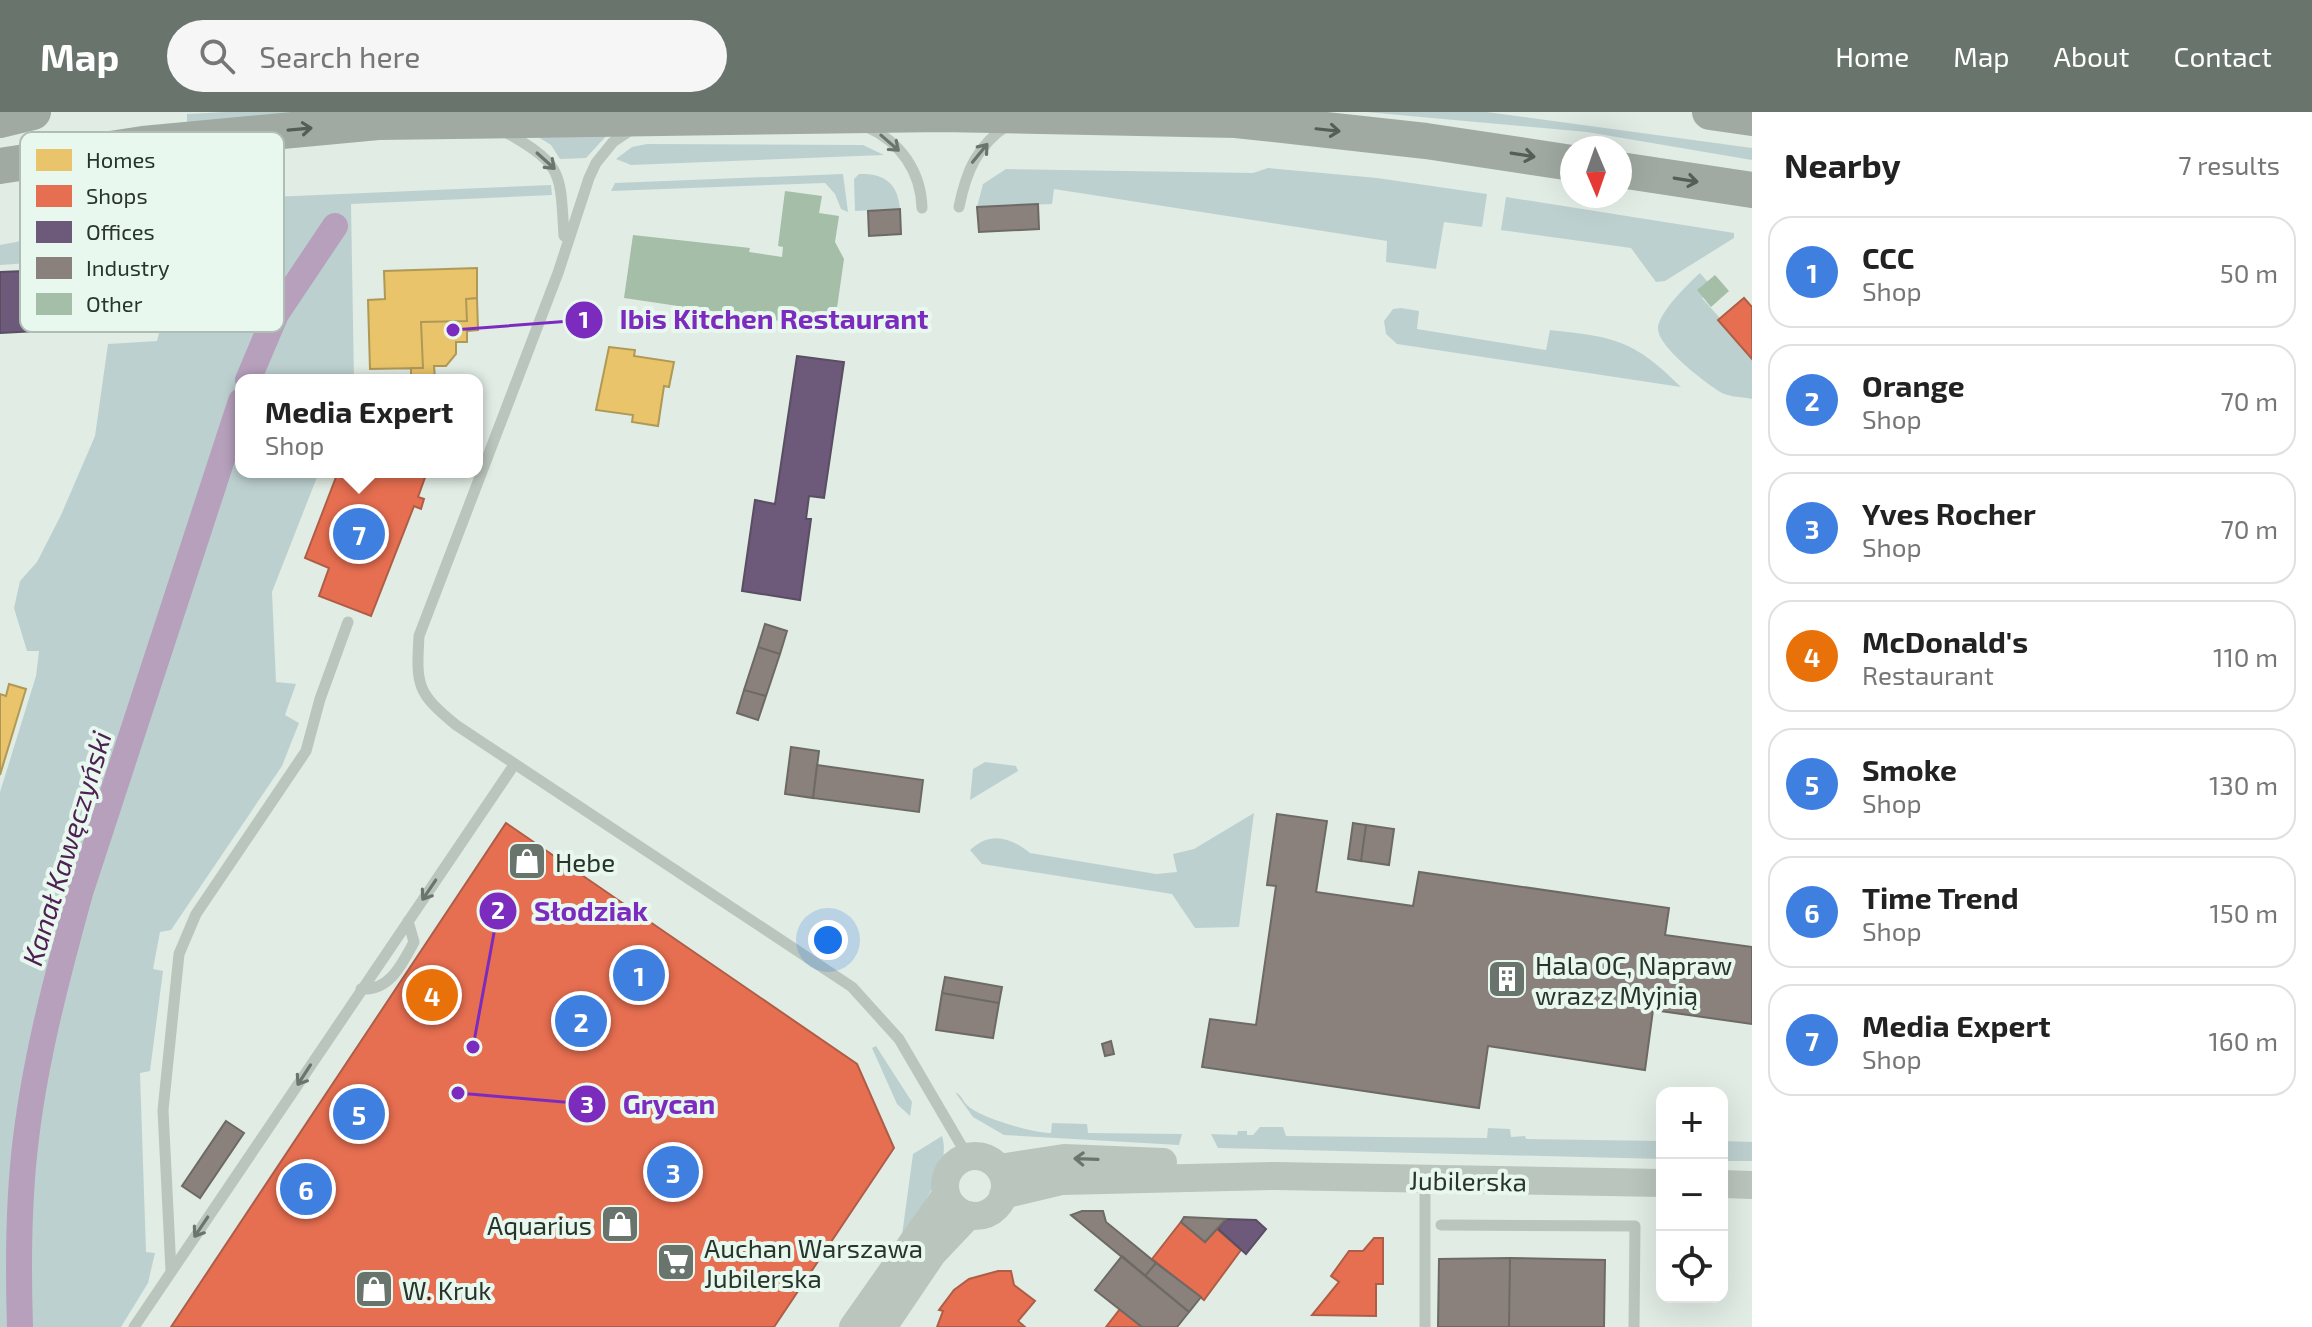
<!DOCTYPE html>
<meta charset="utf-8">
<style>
body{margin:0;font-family:"Exo 2",sans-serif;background:#f6f6f6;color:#222}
.controls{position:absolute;right:24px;bottom:24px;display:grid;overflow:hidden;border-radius:16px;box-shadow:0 8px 32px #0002}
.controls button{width:72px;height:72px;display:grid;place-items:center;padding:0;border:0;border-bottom:2px solid #e0e0e0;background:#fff;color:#222;font:40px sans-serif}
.compass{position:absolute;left:1560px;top:24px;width:72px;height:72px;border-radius:50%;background:#fff;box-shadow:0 8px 32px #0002;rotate:178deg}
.you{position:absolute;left:828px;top:828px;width:28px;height:28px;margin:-20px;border:6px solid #fff;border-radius:50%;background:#1a73e8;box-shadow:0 0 0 12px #1a73e833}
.badge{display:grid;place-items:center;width:52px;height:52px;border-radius:50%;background:#69756c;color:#fff;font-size:26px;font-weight:700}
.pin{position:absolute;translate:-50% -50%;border:4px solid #fff;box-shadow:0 2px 8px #0006}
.popup{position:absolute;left:235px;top:262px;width:248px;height:104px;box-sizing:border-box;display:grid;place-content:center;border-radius:16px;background:#fff;filter:drop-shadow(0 2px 6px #0005);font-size:26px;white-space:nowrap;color:#767676}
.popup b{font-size:30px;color:#222}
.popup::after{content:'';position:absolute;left:50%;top:100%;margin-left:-16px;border:16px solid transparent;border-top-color:#fff}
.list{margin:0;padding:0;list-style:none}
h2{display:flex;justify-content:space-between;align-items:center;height:104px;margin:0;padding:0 32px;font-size:34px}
h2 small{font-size:26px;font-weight:400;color:#767676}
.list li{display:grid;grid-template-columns:52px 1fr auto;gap:24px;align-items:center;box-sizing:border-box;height:112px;margin:0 16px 16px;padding:0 16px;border:2px solid #e0e0e0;border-radius:24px}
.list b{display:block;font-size:30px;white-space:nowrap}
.list p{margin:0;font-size:26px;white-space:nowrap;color:#767676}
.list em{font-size:26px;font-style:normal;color:#767676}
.icon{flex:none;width:44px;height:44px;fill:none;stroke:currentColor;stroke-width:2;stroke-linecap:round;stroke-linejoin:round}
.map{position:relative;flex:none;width:1752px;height:1215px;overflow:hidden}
header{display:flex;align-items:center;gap:48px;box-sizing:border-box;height:112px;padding:0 40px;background:#69756c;color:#fff}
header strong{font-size:38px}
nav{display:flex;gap:44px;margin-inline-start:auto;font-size:28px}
.search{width:560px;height:72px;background:#f6f6f6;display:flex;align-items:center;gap:20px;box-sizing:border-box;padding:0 28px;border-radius:44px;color:#767676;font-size:30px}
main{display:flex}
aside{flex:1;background:#fff}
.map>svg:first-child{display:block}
.green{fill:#bdd0d0}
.homes{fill:#e9c46a;stroke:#af9957;stroke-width:2}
.shops{fill:#e76f51;stroke:#ae5e46;stroke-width:2}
.offices{fill:#6d597a;stroke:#594e62;stroke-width:2}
.industry{fill:#8a817c;stroke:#6d6a64;stroke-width:2}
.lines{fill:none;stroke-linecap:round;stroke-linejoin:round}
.canal{stroke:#b6a0bc;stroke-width:26}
.building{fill:#a4bea8}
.service{stroke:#bac5bd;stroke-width:11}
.tertiary{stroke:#bac5bd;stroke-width:28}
.primary{stroke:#a0aaa2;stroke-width:36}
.oneway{stroke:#535e55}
.oneway2{stroke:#6a766d}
.labels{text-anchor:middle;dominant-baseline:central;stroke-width:8;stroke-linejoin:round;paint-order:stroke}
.poi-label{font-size:26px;fill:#29352b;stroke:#e9f8ef;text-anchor:start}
.street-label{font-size:26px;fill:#29352b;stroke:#e9f8ef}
.water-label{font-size:28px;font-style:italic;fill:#4d2253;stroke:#e9f8ef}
.key{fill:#e9f8ef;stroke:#afbeb4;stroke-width:2}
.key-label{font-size:22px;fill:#29352b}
.leader{fill:none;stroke:#7b2cbf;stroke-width:3}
.callout-dot{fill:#7b2cbf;stroke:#e9f8ef;stroke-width:3}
.mark-label{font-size:24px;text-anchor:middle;font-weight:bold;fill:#fff}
.callout-label{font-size:28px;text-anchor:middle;font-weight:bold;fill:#7b2cbf;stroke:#e9f8ef;stroke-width:8;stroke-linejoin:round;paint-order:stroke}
</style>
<header>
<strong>Map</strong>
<div class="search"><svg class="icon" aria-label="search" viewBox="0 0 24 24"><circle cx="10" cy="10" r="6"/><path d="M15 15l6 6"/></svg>Search here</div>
<nav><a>Home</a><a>Map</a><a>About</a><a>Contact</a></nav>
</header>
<main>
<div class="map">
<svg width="1752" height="1215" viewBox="0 0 1752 1215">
<rect width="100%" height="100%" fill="#e1ece5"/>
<path class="green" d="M225 0H311L187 13V2Z
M1366 0H1487L1752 36V48L1587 20Z
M609 21 586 46 560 47 551 33 538 25Z
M647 32 863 33 884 43 631 53 616 47 632 35Z
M1268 56 1377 66 1487 82 1482 115 1444 110 1436 157 1386 150 1387 129 1054 77 1052 92 977 95 983 72 1006 57 1253 61Z
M843 62 848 100 841 97 835 82 825 71 611 79 615 71Z
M859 62C884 61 898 71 900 97L855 99 854 67Z
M551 73 552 83 351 92 354 268H241V360H319L272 480 276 570 296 572 285 603 299 611 282 654 171 818 160 820 153 857 163 859 150 959 140 961 146 1140 155 1141 148 1171 121 1215H0V680L36 564 39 539H27L14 496 20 469 37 450 61 403 95 324 108 232 157 229 172 173 191 140 0 153V133L248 86Z
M1506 85 1734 121V126L1665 169 1656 170 1631 136 1501 118Z
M1700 161 1713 176 1702 186 1752 242V287C1743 285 1730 285 1722 281 1706 271 1656 234 1658 215 1660 199 1689 171 1700 161Z
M1401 196 1419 199 1417 217 1546 238 1550 218C1615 225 1634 228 1681 275L1397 232 1386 222 1384 209 1393 197Z
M985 650 1016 654 1018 659 970 688 973 657Z
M1254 701 1239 815 1195 816 1172 782 982 752 970 738C990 719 1010 725 1030 741L1156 762 1177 760 1173 742 1194 737Z
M876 934 912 990 910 1004 897 992 872 936Z
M955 980C963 984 961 987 967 993 980 1006 1033 1021 1051 1021L1052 1011 1087 1012 1088 1021 1182 1022 1179 1033 1004 1023 973 1005Z
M1260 1015H1283L1286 1024 1487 1026 1488 1016 1510 1017 1511 1025 1525 1024 1526 1027 1662 1029V1047L1218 1036 1211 1022 1237 1023 1238 1019H1247V1023H1253Z
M942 1024C952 1055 920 1099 902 1123L913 1042Z
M1722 1029 1752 1030V1049H1722Z"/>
<path class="homes" d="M477 156V186L466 187 467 209 421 210 423 256 370 257 368 188 385 187 384 159Z
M477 186 478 218 467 219V230H456V242L446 254H434L435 266H411V256H423L421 210 467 209 466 187Z
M609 235 635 238 634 244 674 250 669 275 664 274 658 314 632 310 633 303 596 298Z
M9 572 26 577 0 663V582L6 584Z"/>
<path class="shops" d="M1744 186 1752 195V247L1718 208Z
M338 360H427L418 385 424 387 421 397 414 394 371 504 319 484 329 456 305 446Z
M506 711 857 952 894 1036 774 1215H171Z
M1181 1110 1205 1130 1217 1117 1241 1138 1204 1188 1152 1147Z
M1374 1126H1383V1172H1376V1204L1312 1203 1339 1170 1331 1164 1349 1139H1363Z
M998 1159H1011L1014 1173 1035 1189 1018 1209 1025 1215H937L943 1199 939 1198 954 1178 969 1167Z
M1120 1197 1142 1215H1106Z"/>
<path class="offices" d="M130 155 127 157 129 212 132 214 0 221V160Z
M797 244 844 250 824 386 809 384 806 407H811L800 488 742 479 755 388 775 392Z
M1226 1107 1256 1108 1266 1117 1246 1142 1218 1117Z"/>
<path class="industry" d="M1038 92 1039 117 979 120 977 95Z
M900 97 901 122 869 124 868 99Z
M765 512 787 519 780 542 758 535Z
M758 535 780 542 766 584 744 578Z
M744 578 766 584 758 608 737 601Z
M791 635 819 639 813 686 785 682Z
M817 653 923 668 919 700 813 686Z
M1277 702 1327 709 1316 780 1413 794 1419 760 1669 796 1665 823 1752 835V912L1653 898 1645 958 1488 934 1479 996 1202 955 1210 907 1256 913 1276 774 1267 773Z
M1353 711 1366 713 1361 749 1348 747Z
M1366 713 1394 717 1389 753 1361 749Z
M945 865 1002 875 999 891 942 881Z
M942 881 999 891 993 926 936 918Z
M1111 929 1114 942 1105 944 1102 932Z
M226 1009 244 1021 200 1086 182 1074Z
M1082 1099H1103L1106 1110 1156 1151 1145 1164 1071 1103Z
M1184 1105 1226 1107 1205 1130 1181 1110Z
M1122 1144 1189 1200 1177 1215H1142L1095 1178Z
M1510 1146 1509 1215H1438L1439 1147Z
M1510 1146 1605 1148 1604 1215H1509Z
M1156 1151 1201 1185 1189 1200 1145 1164Z"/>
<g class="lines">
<path class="canal" d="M248 268 276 202 335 114
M20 1215C18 1152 18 1089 26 1026 36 943 58 861 80 781L241 289"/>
</g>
<path class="building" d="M785 79 822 84 819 101 839 104 835 130 844 147 834 217 624 186 633 123 750 136 749 140 782 145 783 135 778 134Z
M1715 163 1729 179 1711 195 1697 178Z"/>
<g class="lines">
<path class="service" d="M867 15C901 30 921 60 922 96
M634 16 613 30 596 51 589 66 558 161 419 524C416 574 417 581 456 613L852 875 899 927 968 1045
M502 18C563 53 560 57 564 124
M959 95C966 60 977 33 1008 13
M361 877C390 879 402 852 414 830L408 809
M1425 1068V1215
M1441 1113 1635 1114 1634 1215
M171 1159 163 998 179 842 196 802 306 639 320 587 348 510
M134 1215 514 653"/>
<path class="tertiary" d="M945 1074a30 30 0 1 1 60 0a30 30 0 1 1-60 0Z
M999 1056 1064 1046 1163 1050
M1722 1072 1752 1073
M1003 1083 1062 1069 1275 1064 1662 1071
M853 1215 946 1083
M883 1215 933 1141 969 1103"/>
<path class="primary" d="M1710 0 1752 6
M0 8 33 0
M0 54 143 32 378 10 942 2 1236 8 1426 29 1572 51
M1620 58 1752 78"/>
</g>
<defs><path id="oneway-shaft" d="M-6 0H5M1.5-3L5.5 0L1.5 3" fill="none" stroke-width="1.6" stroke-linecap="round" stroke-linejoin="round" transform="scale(2)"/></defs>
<g class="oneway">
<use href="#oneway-shaft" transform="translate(300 17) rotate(-5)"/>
<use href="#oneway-shaft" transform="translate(1328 18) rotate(6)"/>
<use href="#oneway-shaft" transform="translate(1523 43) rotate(9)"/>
<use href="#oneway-shaft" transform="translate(1686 68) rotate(9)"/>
</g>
<g class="oneway2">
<use href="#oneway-shaft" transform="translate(890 31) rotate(41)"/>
<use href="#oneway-shaft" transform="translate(980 41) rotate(-51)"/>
<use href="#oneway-shaft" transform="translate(546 49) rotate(42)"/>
<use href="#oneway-shaft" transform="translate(429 778) rotate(124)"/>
<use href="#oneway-shaft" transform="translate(304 963) rotate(123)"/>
<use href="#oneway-shaft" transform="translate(1086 1047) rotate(-178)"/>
<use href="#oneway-shaft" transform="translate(201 1115) rotate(124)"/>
</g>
<defs>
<symbol id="shop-square" viewBox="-11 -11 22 22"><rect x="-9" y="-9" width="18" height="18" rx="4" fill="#69756c" stroke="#e9f8ef"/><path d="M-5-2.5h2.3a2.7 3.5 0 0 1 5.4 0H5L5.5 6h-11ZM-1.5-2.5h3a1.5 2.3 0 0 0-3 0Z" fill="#fff"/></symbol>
<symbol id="building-square" viewBox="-11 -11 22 22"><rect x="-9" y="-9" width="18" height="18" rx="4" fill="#69756c" stroke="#e9f8ef"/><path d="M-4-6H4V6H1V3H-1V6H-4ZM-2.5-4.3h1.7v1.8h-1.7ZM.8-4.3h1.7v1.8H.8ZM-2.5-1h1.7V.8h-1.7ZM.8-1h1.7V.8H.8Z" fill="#fff"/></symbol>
<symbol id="supermarket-square" viewBox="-11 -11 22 22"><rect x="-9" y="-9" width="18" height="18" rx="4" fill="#69756c" stroke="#e9f8ef"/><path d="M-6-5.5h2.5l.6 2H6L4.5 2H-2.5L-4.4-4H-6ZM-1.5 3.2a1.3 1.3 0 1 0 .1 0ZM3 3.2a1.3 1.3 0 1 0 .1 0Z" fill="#fff"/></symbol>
</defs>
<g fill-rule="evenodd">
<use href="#shop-square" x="505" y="727" width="44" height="44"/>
<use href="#building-square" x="1485" y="845" width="44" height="44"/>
<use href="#shop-square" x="598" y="1090" width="44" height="44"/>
<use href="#supermarket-square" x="654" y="1128" width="44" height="44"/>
<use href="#shop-square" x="352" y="1155" width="44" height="44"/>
</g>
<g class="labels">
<g class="poi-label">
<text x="555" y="749">Hebe</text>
<text x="1535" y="852">Hala OC, Napraw<tspan x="1535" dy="30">wraz z Myjnią</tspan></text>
<text x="592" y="1112" text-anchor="end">Aquarius</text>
<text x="704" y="1135">Auchan Warszawa<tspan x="704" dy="30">Jubilerska</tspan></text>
<text x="402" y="1177">W. Kruk</text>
</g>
<g class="street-label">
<text transform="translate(1468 1068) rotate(1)">Jubilerska</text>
</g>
<g class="water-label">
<text transform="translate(66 736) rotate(-73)">Kanał Kawęczyński</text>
</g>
</g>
<rect x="20" y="20" width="264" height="200" rx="12" class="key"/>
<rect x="36" y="37" width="36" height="22" fill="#e9c46a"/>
<rect x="36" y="73" width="36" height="22" fill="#e76f51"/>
<rect x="36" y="109" width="36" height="22" fill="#6d597a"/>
<rect x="36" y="145" width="36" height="22" fill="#8a817c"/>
<rect x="36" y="181" width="36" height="22" fill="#a4bea8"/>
<g class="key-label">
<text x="86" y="56">Homes</text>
<text x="86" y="92">Shops</text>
<text x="86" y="128">Offices</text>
<text x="86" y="164">Industry</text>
<text x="86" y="200">Other</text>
</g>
<path class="leader" d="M453 218L584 208M473 935L498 799M458 981L587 992"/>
<g class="callout-dot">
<circle cx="453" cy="218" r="8"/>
<circle cx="473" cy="935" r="8"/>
<circle cx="458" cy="981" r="8"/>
<circle cx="584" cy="208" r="20"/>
<circle cx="498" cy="799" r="20"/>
<circle cx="587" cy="992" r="20"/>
</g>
<g class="mark-label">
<text x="584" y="216">1</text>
<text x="498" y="807">2</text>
<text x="587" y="1001">3</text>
</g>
<g class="callout-label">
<text x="774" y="217">Ibis Kitchen Restaurant</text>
<text x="591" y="809">Słodziak</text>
<text x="669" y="1002">Grycan</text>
</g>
</svg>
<div class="controls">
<button>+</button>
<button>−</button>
<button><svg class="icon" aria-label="locate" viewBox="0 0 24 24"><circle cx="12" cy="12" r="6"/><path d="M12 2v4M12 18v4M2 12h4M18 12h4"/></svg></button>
</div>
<svg class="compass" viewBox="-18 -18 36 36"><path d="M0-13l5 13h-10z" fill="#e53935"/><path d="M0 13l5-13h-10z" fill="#767676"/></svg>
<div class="you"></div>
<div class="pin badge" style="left:639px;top:863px;background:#3f7fe0">1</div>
<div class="pin badge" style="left:581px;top:909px;background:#3f7fe0">2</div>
<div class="pin badge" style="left:673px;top:1060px;background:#3f7fe0">3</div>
<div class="pin badge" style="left:432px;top:883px;background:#e8710a">4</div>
<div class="pin badge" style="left:359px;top:1002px;background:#3f7fe0">5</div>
<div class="pin badge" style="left:306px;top:1077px;background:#3f7fe0">6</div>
<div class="pin badge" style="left:359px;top:422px;background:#3f7fe0">7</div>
<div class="popup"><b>Media Expert</b>Shop</div>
</div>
<aside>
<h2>Nearby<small>7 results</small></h2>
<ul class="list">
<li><span class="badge" style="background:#3f7fe0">1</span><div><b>CCC</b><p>Shop</p></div><em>50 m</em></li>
<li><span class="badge" style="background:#3f7fe0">2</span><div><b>Orange</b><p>Shop</p></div><em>70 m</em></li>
<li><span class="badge" style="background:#3f7fe0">3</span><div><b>Yves Rocher</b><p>Shop</p></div><em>70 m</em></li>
<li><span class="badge" style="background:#e8710a">4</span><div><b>McDonald's</b><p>Restaurant</p></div><em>110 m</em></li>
<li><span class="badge" style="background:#3f7fe0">5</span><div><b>Smoke</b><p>Shop</p></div><em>130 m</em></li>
<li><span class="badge" style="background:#3f7fe0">6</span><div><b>Time Trend</b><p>Shop</p></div><em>150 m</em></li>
<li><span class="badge" style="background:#3f7fe0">7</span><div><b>Media Expert</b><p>Shop</p></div><em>160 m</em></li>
</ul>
</aside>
</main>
